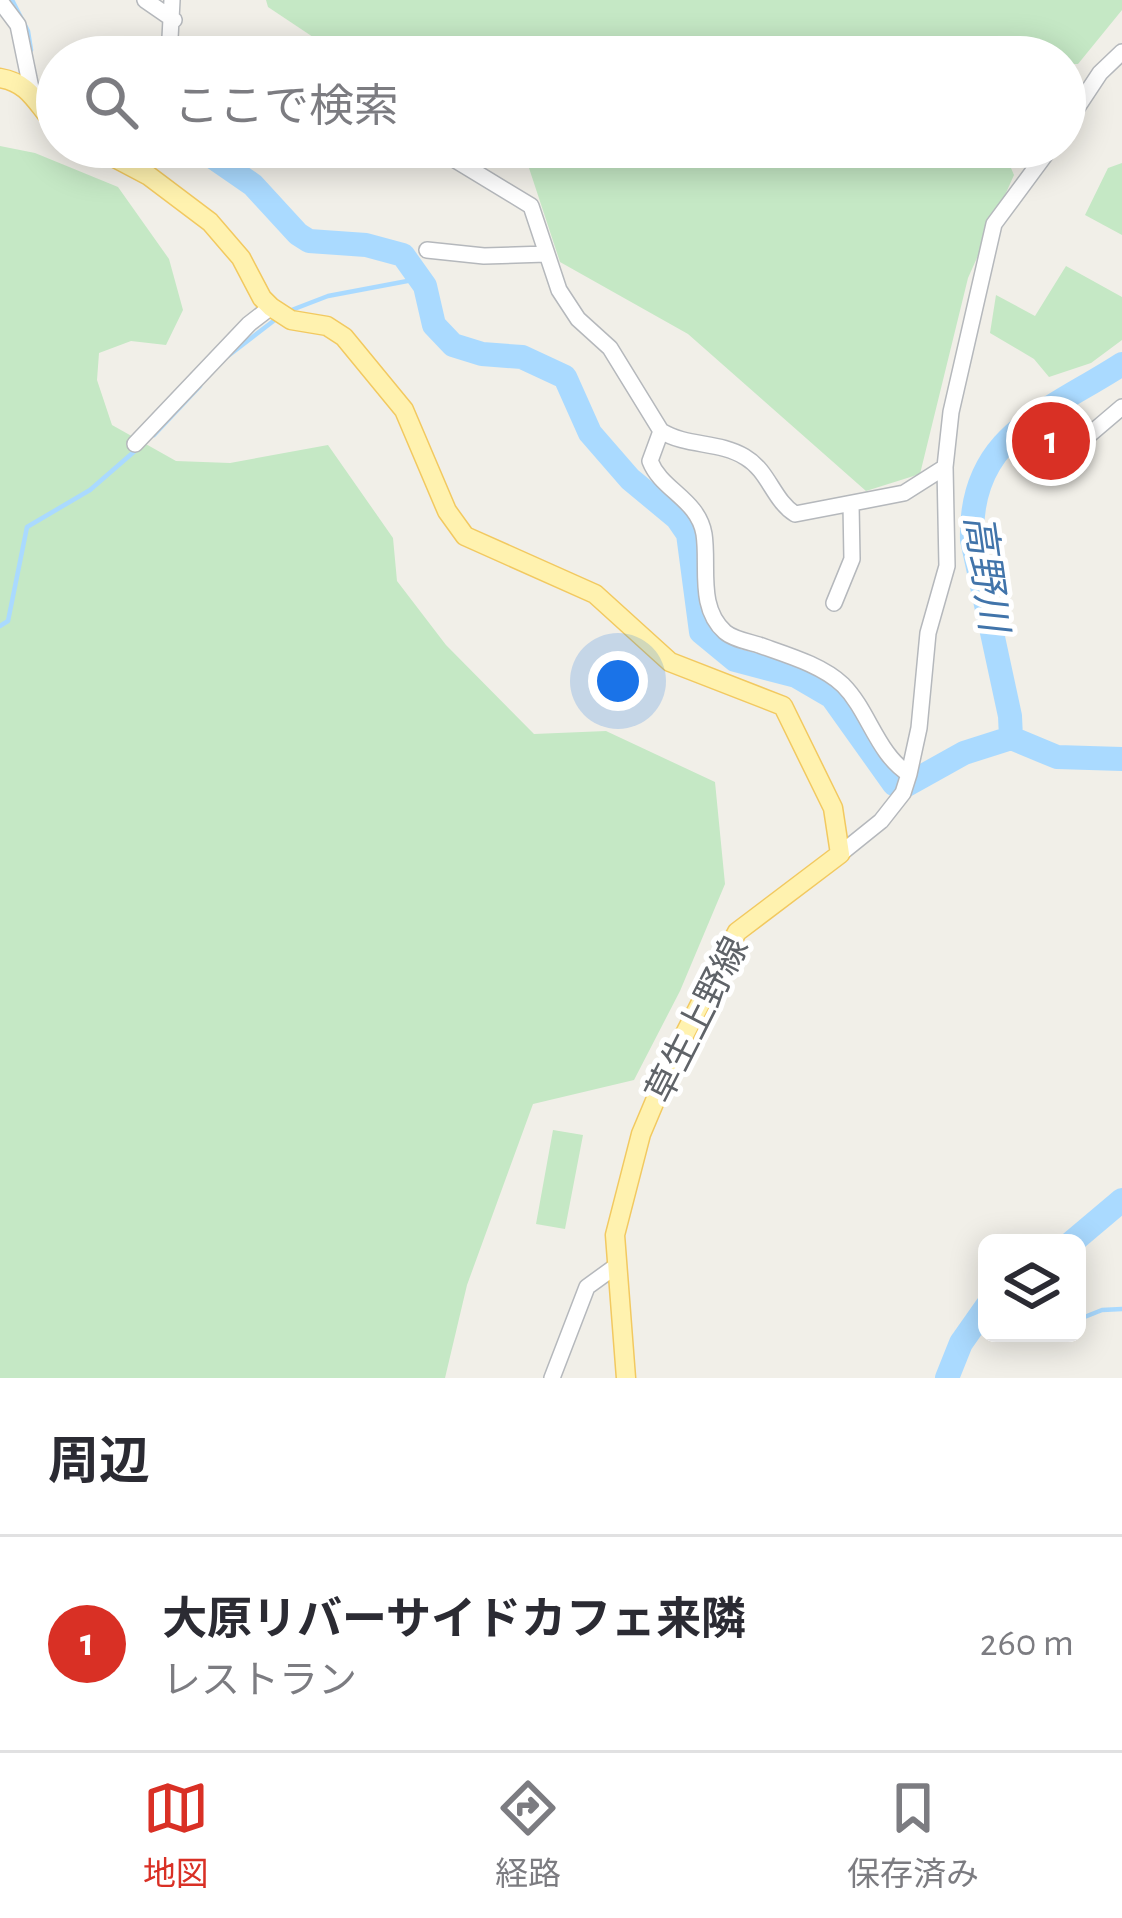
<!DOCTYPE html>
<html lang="ja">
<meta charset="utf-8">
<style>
body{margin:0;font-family:"Alegreya Sans","Noto Sans JP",sans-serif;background:#f2f2f3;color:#2b2b33}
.controls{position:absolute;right:36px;bottom:36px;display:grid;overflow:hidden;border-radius:18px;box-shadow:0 6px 30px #0003}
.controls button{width:108px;height:108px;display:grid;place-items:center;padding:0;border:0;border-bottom:3px solid #e1e1e2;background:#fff;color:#2b2b33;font:60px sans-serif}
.you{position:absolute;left:618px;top:681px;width:42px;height:42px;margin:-30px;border:9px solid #fff;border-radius:50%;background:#1a73e8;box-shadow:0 0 0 18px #1a73e833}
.badge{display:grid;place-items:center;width:78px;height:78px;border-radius:50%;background:#d93025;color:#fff;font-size:39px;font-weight:700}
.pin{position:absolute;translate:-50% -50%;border:6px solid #fff;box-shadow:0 3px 12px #0006}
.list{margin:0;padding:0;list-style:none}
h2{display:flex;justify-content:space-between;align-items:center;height:156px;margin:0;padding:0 48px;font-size:51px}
h2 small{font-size:39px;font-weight:400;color:#7c7c81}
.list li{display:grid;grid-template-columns:78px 1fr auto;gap:36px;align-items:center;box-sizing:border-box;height:216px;padding:0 48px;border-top:3px solid #e1e1e2}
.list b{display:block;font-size:45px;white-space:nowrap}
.list p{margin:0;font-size:39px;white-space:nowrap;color:#7c7c81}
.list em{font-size:39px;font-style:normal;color:#7c7c81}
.icon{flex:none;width:66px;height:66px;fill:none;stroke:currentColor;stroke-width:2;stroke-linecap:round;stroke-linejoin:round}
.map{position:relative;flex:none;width:1122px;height:1378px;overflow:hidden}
.search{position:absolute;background:#fff;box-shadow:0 6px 30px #0003;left:36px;right:36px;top:36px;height:132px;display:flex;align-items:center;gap:30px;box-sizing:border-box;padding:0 42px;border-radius:66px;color:#7c7c81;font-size:45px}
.sheet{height:372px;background:#fff}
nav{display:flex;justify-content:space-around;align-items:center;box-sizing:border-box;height:168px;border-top:3px solid #e1e1e2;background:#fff;font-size:33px;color:#7c7c81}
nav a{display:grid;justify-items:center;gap:6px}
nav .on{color:#d93025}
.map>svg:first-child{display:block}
.green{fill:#c5e8c5}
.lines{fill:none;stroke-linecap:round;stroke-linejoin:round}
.stream{stroke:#aadaff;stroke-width:4.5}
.river{stroke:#aadaff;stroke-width:24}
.minor-casing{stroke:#b5b8bc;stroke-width:18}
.major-casing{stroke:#f2c960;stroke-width:21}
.minor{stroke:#fff;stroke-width:15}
.major{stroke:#fff2af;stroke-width:18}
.labels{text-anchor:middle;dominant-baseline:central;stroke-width:10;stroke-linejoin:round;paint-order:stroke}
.street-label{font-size:36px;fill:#5f6368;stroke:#fff}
.water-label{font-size:39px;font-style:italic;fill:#4174aa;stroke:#fff}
</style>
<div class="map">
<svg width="1122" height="1378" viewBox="0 0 1122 1378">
<rect width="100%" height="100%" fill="#f1efe8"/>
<path class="green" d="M266 0H1122V10L1078 64H1065V57H358L316 39 268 7Z
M0 146 35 153 118 187 169 259 183 310 166 345 131 341 99 353 97 380 112 425 176 461 230 463 328 445 393 538 397 581 446 645 534 734 606 731 715 782 725 884 680 991 634 1080 533 1104 467 1285 445 1378H0Z
M497 147H1002L1014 175 968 278 920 474 866 491 688 334 560 262 529 168Z
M1122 163V235L1085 215 1108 168Z
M1066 266 1122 297V340L1091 363 1049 377 1034 359 990 333 996 295 1035 316Z
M553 1130 583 1135 565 1229 536 1224Z"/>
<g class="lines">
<path class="stream" d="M12 0 28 31 31 50
M37 84 57 111
M289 311 328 296 418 279
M228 356 276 319
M154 435 200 386
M0 626 8 621 27 527 90 490 136 450
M1077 1320 1102 1310 1122 1309"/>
<path class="river" d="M198 147 253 185 298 234 309 241 366 245 403 255 425 286 434 325 453 345 482 354 522 357 565 377 590 433 630 479 677 518 688 534 701 632 735 660 796 676 832 697 894 784 903 787 964 753 1011 738
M1011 738 1010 716 972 540C969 435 1046 413 1122 364
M1011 738 1057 757 1122 759
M1071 1243 1122 1200
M947 1378 961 1343 987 1306"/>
<defs>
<path id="minor" d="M145 0 174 20
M0 1 18 25 32 93
M171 51 200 57
M169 57 172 0
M1065 126 1100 73 1122 52
M434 147 531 206 559 290 578 319 610 348 661 431 650 461C661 490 698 499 704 534 709 566 697 607 725 632 733 639 749 642 759 645 787 655 822 665 843 685 869 711 877 754 909 774
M136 169 142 147
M427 250 484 256 546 254
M661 431C687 447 719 441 745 457 769 471 773 500 795 514L904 493 945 467
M135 444 249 324 271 307
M1055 464 1122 407
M834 603 852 559 851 504
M840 854 881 821 903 793 909 774 919 728 928 633 947 566 945 467 951 412 994 224 1051 147
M552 1378 587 1287 616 1266"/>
<path id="major" d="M0 78C31 83 37 106 57 126
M94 147 149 176 210 222 241 258 262 298 271 307 291 320 327 326 344 337 404 410 447 511 465 536 595 594 670 662 783 706 833 808 840 854 737 932 676 1051 641 1134 615 1235 626 1378"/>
</defs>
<use href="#minor" class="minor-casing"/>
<use href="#major" class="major-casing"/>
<use href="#minor" class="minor"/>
<use href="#major" class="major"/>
</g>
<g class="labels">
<g class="street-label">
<text transform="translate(698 1020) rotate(-63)">草生上野線</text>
</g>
<g class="water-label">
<text transform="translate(985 573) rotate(82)">高野川</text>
</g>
</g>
</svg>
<div class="controls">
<button><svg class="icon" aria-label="layers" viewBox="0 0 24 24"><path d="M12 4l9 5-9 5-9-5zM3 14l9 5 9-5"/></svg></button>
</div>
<div class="you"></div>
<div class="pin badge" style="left:1051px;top:441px">1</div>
<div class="search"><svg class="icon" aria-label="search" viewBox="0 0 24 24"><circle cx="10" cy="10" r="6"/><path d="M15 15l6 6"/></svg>ここで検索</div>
</div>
<section class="sheet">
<h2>周辺<small></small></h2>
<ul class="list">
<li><span class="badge">1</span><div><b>大原リバーサイドカフェ来隣</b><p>レストラン</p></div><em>260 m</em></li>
</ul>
</section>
<nav>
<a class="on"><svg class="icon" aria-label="map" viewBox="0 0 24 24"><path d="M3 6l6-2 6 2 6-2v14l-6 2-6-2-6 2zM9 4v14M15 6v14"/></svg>地図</a>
<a><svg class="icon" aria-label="directions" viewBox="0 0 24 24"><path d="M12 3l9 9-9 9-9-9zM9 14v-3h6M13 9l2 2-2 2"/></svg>経路</a>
<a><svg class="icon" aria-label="saved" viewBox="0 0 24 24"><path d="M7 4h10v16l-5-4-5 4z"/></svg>保存済み</a>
</nav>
